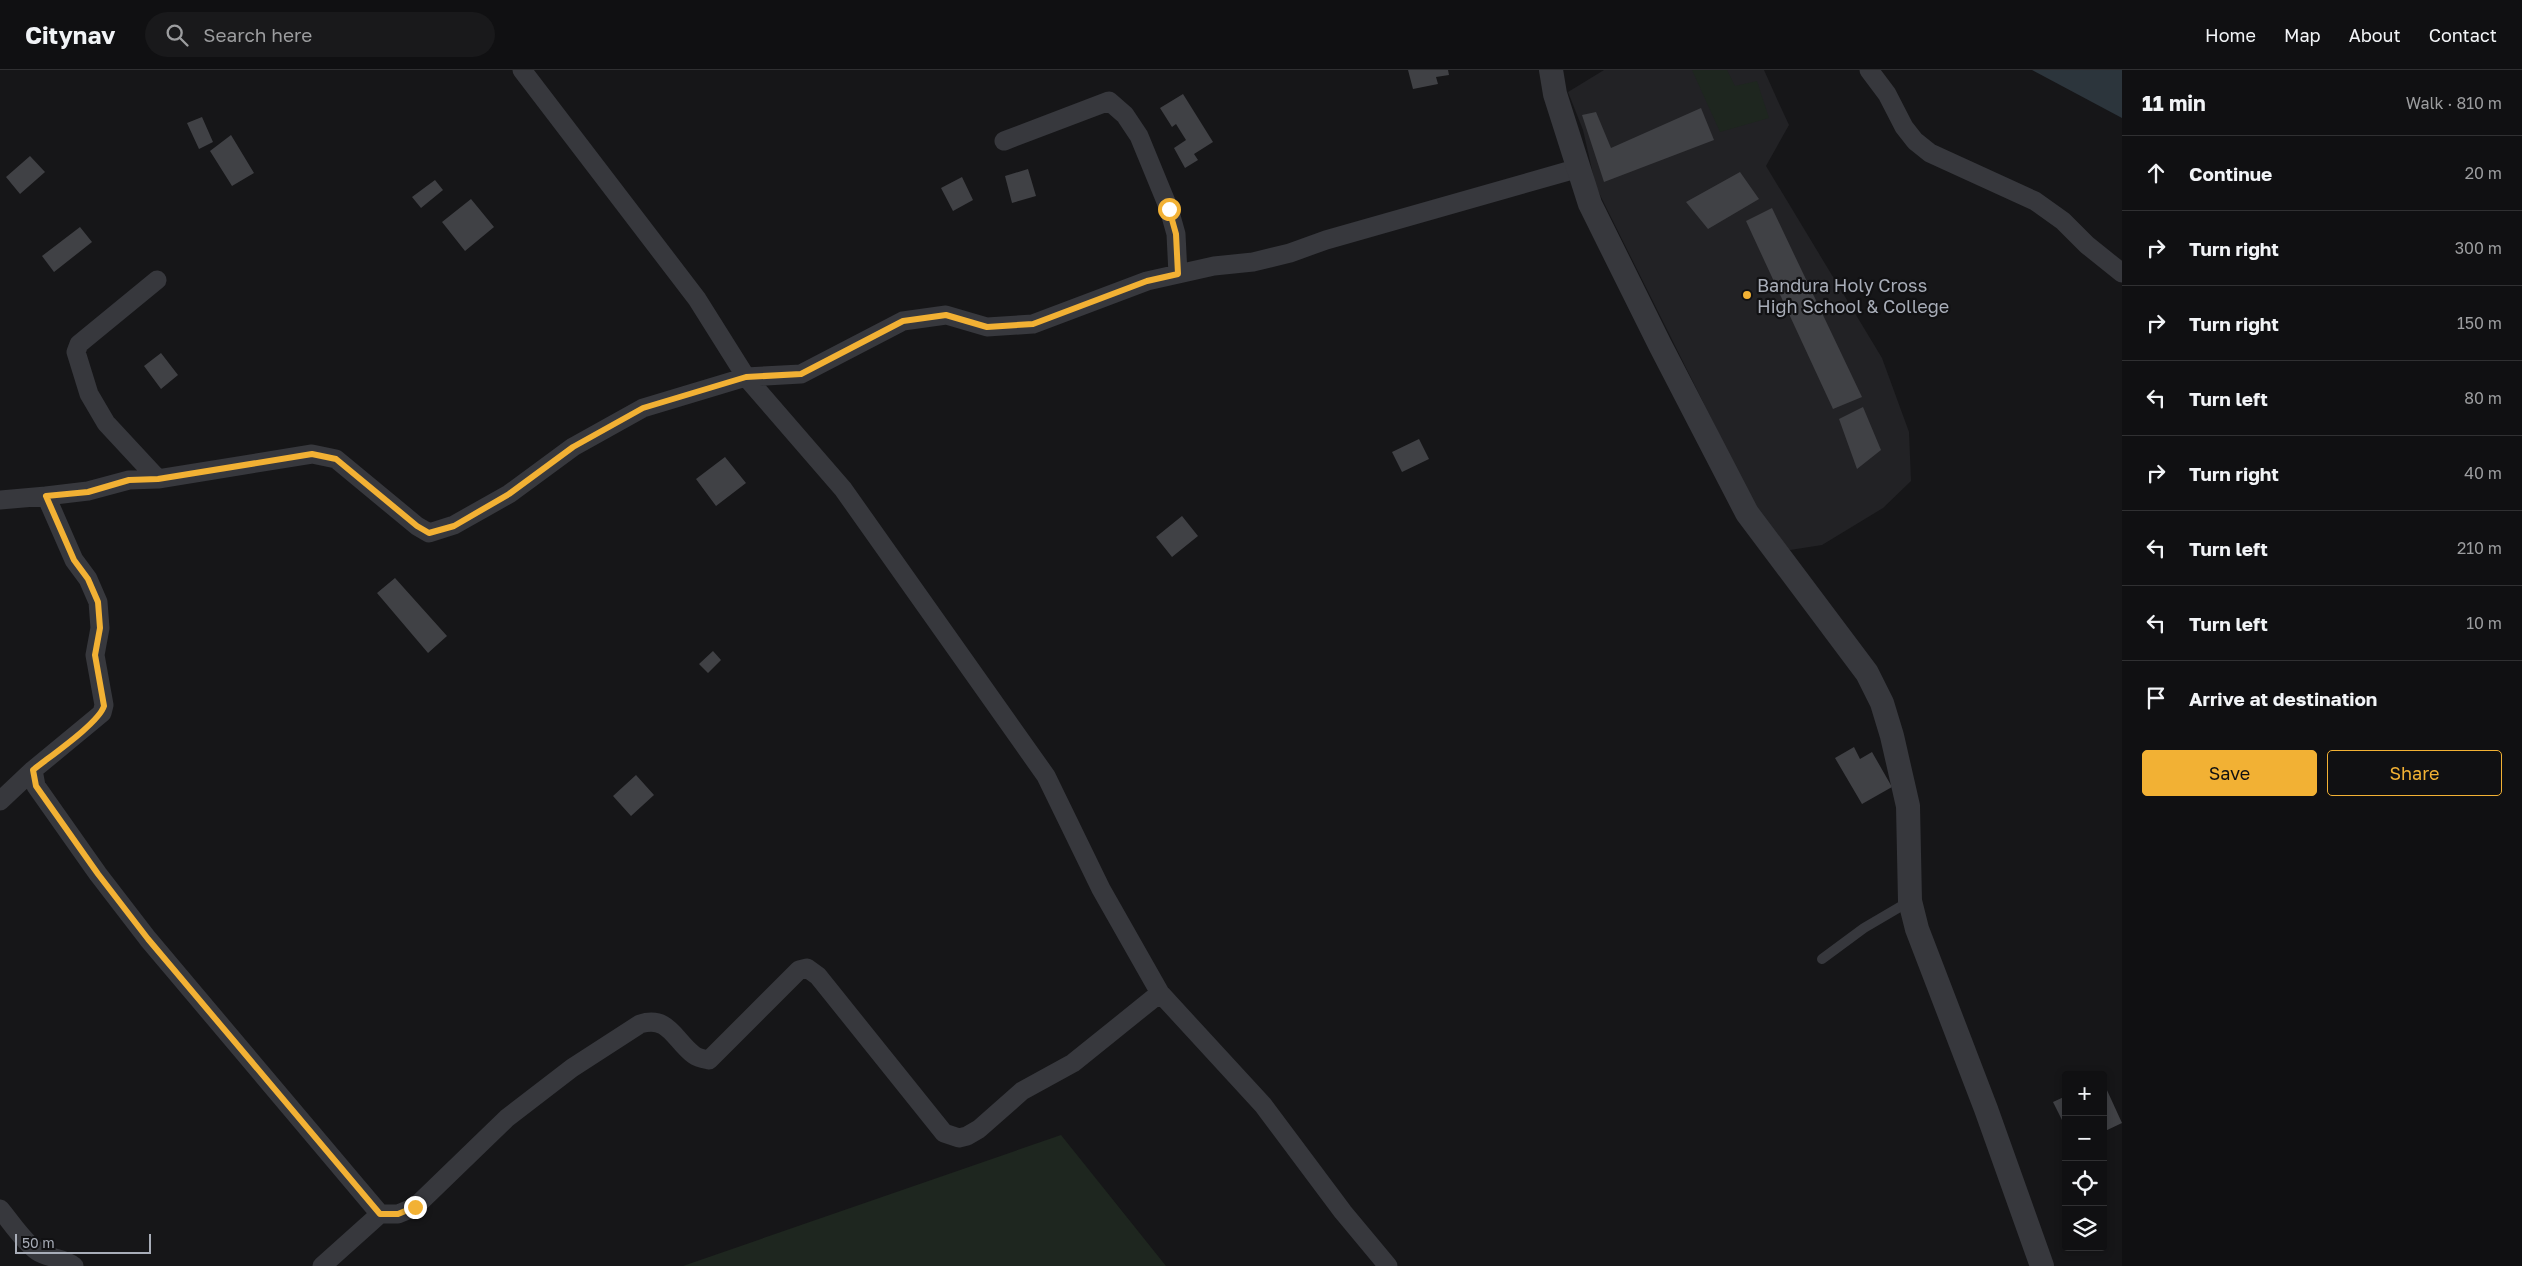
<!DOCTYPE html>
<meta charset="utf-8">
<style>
body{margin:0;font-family:"Golos Text",sans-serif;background:#19191b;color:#f1f3f6}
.controls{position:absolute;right:15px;bottom:15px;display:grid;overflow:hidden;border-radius:5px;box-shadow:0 2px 8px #0003}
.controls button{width:45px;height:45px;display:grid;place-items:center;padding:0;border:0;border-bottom:1px solid #303032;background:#101012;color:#f1f3f6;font:25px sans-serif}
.scale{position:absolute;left:15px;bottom:12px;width:136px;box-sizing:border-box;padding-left:5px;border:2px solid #a8adb8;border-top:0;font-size:14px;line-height:18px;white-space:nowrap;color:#a8adb8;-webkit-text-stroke:4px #111113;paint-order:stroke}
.stop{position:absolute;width:15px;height:15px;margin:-11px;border:4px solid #f2b134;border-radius:50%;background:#fff}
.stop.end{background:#f2b134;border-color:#fff;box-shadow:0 1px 5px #0008}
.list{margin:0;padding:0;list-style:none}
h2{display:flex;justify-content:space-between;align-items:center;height:65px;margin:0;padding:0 20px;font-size:21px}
h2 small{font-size:16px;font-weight:400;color:#9c9d9f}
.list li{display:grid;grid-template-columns:32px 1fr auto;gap:15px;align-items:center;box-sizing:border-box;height:75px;padding:0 20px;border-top:1px solid #303032}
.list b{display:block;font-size:19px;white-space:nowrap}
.list em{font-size:16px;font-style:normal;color:#9c9d9f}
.actions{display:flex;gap:10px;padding:15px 20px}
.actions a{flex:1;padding:11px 0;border:1px solid #f2b134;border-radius:5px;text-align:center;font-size:18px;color:#f2b134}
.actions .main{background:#f2b134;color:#111}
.icon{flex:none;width:28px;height:28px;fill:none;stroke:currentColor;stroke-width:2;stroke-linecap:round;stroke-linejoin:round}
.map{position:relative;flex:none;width:2122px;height:1196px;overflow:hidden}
header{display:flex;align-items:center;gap:30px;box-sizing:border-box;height:70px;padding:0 25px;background:#101012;border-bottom:1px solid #303032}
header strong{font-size:24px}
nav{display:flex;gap:28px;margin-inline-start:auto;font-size:18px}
.search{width:350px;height:45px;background:#19191b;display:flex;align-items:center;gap:12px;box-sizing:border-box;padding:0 18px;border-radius:28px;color:#9c9d9f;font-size:19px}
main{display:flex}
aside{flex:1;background:#101012}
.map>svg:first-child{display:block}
.built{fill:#222225}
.green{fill:#1e261f}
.water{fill:#2c353c}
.building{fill:#404145}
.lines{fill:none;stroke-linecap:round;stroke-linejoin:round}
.service{stroke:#37383d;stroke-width:10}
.minor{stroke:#37383d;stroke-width:19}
.tertiary{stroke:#37383d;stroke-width:24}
.route{stroke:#f2b134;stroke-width:6}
.poi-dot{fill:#f2b134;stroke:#111113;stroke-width:2}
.labels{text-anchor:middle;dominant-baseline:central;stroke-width:4.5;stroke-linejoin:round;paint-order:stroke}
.poi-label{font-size:18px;fill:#a8adb8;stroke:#111113;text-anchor:start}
</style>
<header>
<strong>Citynav</strong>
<div class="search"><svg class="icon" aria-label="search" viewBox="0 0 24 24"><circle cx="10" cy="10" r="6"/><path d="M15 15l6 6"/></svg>Search here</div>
<nav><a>Home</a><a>Map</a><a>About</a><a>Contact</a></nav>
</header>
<main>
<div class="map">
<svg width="2122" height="1196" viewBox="0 0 2122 1196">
<rect width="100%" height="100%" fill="#161618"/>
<path class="built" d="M1604 0H1764L1777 29 1789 55 1766 96 1882 288 1909 362 1911 411 1883 438 1822 475 1790 480 1758 457 1719 364 1596 117 1583 60 1568 22Z"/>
<path class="green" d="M1692 0H1727L1735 16 1757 11 1769 48 1720 62Z
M1061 1065 1166 1196H683Z"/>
<path class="water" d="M2032 0H2122V48Z"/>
<path class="building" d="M1408 0H1448L1449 5 1436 7 1438 14 1413 19Z
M1183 24 1213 72 1194 84 1198 90 1185 98 1174 78 1186 70 1176 54 1172 57 1160 38Z
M1701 38 1714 70 1604 112 1582 45 1596 42 1611 78Z
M202 47 213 72 199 79 187 53Z
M231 65 254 103 232 116 210 81Z
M30 86 45 102 20 124 6 107Z
M1028 99 1036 126 1012 133 1005 106Z
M1740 102 1759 129 1708 159 1686 132Z
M962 107 973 130 953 141 941 118Z
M435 110 443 120 421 138 412 127Z
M471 129 494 157 465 181 442 152Z
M1772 138 1862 327 1833 339 1746 151Z
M80 157 92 172 54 202 42 186Z
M161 283 178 305 161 319 144 296Z
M1863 337 1881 380 1857 399 1839 349Z
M1419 369 1429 389 1402 402 1392 382Z
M725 387 746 413 716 436 696 409Z
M1182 446 1198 466 1172 487 1156 467Z
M395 508 447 566 428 583 377 523Z
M713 581 721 590 708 603 699 594Z
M1854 677 1860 689 1872 682 1892 717 1862 734 1835 688Z
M636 705 654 725 631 746 613 726Z
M2106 1018 2122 1053 2103 1062V1019Z
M2066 1026V1058L2053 1032Z"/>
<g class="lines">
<path class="service" d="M1822 889 1864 858 1910 831"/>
<path class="minor" d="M522 0 697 229 746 307 843 419 1046 706 1101 819 1160 923 1263 1035 1343 1142 1388 1196
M1869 0 1887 24 1904 57 1915 71 1930 83 2035 131 2063 151 2087 175 2122 203
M1004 71 1109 31 1125 45 1139 66 1169 139 1176 164 1178 204
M157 210 79 274 76 282 89 324 106 353 158 409
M46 426 88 421 129 410 158 409 312 384 336 389 417 456 429 463 454 455 509 424 573 377 643 338 746 307 801 304 903 251 946 245 987 257 1033 254 1147 211 1214 196 1253 192 1290 183 1326 170 1579 98
M0 430 46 426 74 490 88 509 98 532 100 558 95 585 104 635 102 643 33 700 36 716 98 804 148 869 380 1144
M0 731 33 700
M0 1139C11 1152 23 1171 37 1181 49 1189 63 1187 74 1196
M322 1196 380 1144H398L415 1137 507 1048 572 998 640 954C669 945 674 970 694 985 698 988 704 989 709 990L799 900 807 898 818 906 944 1063 959 1068 967 1066 979 1059 1022 1021 1073 993 1160 923"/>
<path class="tertiary" d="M1551 0 1555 24 1590 134 1660 275 1747 443 1867 603 1882 633 1892 666 1908 736 1910 831 1917 859 1986 1039 2042 1196"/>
</g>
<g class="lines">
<path class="route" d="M415 1137 398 1144H380L148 869 98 804 36 716 33 700C49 687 99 653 104 636L95 585 100 558 98 532 88 509 74 490 46 426 88 422 129 410 158 409 312 384 336 389 417 456 429 463 454 456 509 424 573 377 643 338 746 307 801 304 903 251 946 245 987 257 1033 254 1147 211 1178 204 1176 164 1169 139"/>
</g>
<circle class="poi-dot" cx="1747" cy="225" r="5"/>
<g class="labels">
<g class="poi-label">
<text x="1757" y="215">Bandura Holy Cross<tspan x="1757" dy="21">High School &amp; College</tspan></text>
</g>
</g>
</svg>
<div class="controls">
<button>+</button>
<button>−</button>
<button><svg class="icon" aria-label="locate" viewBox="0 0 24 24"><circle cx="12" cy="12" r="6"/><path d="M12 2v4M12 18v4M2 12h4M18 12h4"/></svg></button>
<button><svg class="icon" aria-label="layers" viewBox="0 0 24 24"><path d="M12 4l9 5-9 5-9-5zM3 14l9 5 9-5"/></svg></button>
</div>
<div class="scale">50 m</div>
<div class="stop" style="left:1169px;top:139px"></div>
<div class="stop end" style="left:415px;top:1137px"></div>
</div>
<aside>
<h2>11 min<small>Walk · 810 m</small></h2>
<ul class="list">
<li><svg class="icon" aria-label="ahead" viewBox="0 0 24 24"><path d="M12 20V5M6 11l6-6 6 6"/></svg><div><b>Continue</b></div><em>20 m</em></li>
<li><svg class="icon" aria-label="right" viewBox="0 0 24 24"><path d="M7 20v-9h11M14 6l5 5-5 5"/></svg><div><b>Turn right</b></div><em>300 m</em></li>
<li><svg class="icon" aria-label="right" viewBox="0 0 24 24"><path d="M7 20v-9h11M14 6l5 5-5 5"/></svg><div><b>Turn right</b></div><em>150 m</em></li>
<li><svg class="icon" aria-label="left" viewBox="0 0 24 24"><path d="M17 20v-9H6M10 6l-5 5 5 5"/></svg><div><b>Turn left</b></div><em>80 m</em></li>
<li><svg class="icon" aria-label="right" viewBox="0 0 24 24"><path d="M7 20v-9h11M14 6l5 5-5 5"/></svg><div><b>Turn right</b></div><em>40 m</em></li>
<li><svg class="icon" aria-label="left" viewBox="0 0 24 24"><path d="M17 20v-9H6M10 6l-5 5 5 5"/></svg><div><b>Turn left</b></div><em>210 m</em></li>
<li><svg class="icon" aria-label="left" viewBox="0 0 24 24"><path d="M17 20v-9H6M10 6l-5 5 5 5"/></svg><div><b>Turn left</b></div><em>10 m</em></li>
<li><svg class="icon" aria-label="arrive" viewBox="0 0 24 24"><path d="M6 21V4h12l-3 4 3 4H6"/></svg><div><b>Arrive at destination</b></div></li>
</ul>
<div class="actions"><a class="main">Save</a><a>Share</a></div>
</aside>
</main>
